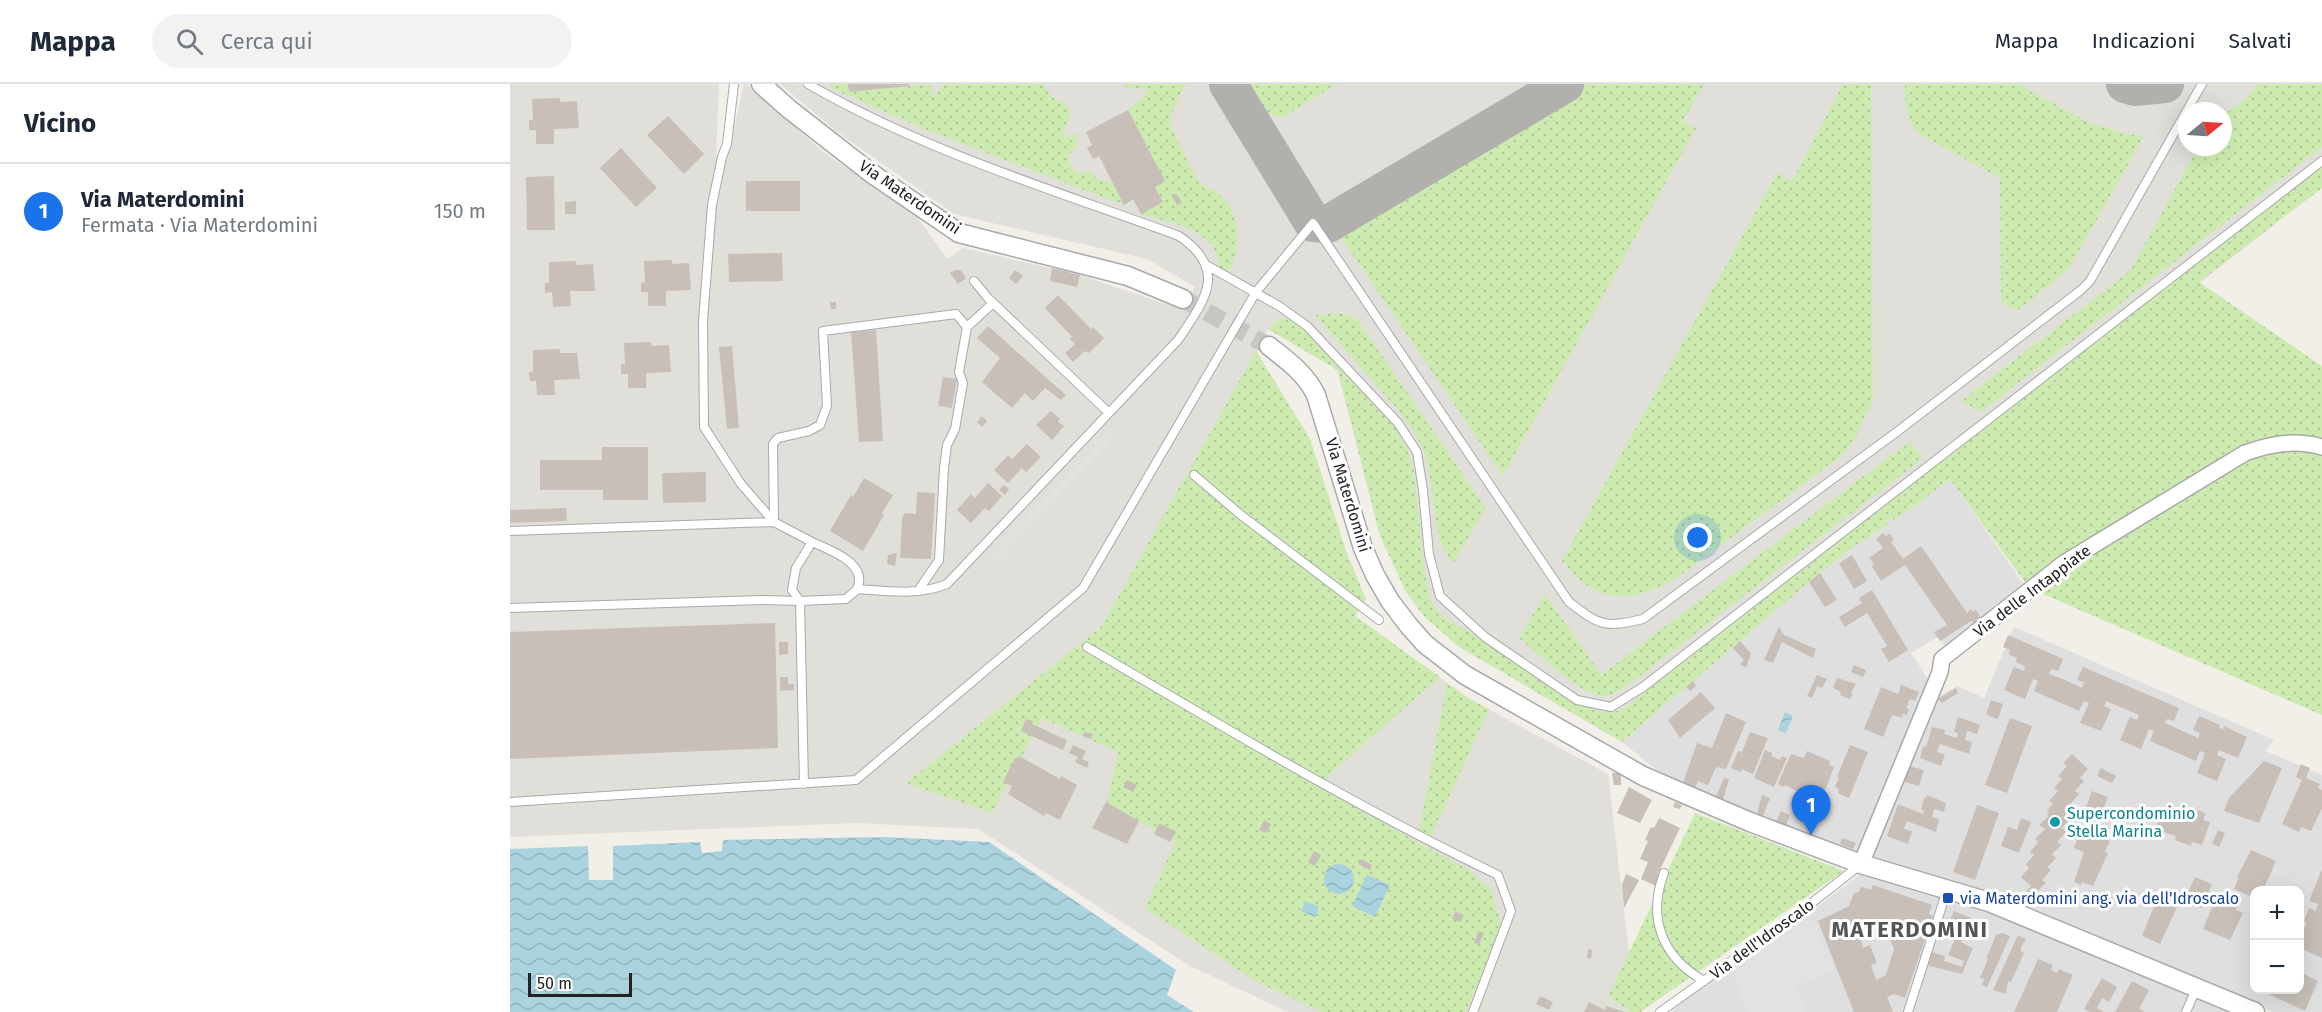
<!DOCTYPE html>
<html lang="it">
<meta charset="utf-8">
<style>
body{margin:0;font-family:"Fira Sans",sans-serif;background:#f2f2f3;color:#1f2937}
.controls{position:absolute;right:18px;bottom:18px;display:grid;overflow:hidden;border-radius:12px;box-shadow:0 6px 24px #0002}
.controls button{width:54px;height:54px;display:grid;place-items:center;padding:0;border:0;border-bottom:2px solid #e0e1e3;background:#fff;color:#1f2937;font:30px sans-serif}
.compass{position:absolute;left:1668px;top:18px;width:54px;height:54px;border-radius:50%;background:#fff;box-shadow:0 6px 24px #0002;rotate:72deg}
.scale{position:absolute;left:18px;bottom:15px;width:104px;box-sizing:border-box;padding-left:6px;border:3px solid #222;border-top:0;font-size:16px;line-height:21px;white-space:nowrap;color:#222;-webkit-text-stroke:4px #fff;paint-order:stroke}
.you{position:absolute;left:1188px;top:454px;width:21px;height:21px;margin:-15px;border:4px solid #fff;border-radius:50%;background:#1a73e8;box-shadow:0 0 0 9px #1a73e833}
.badge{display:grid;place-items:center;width:39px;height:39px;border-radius:50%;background:#1a73e8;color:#fff;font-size:20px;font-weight:700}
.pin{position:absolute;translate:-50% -50px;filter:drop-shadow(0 2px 3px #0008)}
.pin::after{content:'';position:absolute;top:32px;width:21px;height:18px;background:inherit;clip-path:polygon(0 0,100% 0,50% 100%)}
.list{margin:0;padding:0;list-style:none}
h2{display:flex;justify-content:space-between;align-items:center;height:78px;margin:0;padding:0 24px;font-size:26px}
h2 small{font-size:20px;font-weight:400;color:#747a83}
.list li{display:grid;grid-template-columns:39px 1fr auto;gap:18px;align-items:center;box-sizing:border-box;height:96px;padding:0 24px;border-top:2px solid #e0e1e3}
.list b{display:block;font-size:22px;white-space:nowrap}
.list p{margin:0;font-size:20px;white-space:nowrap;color:#747a83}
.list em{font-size:20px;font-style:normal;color:#747a83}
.icon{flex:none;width:33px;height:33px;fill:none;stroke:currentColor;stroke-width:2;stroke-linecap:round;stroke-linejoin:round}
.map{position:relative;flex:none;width:1812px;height:928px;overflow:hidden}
header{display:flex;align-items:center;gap:36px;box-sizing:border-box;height:84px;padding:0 30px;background:#fff;border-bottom:2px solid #e0e1e3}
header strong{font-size:28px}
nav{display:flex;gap:33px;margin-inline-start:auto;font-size:21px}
.search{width:420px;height:54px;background:#f2f2f3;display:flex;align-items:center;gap:15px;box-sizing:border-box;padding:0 21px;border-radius:33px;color:#747a83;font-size:22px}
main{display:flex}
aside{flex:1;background:#fff}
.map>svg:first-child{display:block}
.residential{fill:#e0dfdf;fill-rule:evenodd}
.airport{fill:#e1dfda;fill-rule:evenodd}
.grass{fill:url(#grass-dots)}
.parking{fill:#e2e2e2}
.water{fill:url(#water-waves)}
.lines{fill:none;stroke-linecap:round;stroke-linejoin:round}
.taxiway{stroke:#b1b0ac;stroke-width:38}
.building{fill:#c7bfb8;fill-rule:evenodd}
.tertiary-tunnel{stroke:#c8c6c1;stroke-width:18;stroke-dasharray:18 9;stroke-linecap:butt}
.service-casing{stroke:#a9a9a9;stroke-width:10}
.minor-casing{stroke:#a9a9a9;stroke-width:18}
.tertiary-casing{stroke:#a9a9a9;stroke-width:21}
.service{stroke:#fff;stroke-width:8}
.minor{stroke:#fff;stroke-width:15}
.tertiary{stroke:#fff;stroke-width:18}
.culture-dot{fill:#0f9aa8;stroke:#fff;stroke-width:2}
.transit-dot{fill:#1a4fb4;stroke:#fff;stroke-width:2}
.labels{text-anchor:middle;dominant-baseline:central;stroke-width:6;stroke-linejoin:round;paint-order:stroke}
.street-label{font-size:16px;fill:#222;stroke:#fff}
.culture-label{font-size:16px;fill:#0d838f;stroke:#fff;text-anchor:start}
.transit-label{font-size:16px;fill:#164399;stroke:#fff;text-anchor:start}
.district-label{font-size:22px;font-weight:bold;letter-spacing:1.5px;fill:#555;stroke:#fff}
</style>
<header>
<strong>Mappa</strong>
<div class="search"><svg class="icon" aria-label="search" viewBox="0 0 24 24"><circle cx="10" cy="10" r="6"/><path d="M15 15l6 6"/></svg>Cerca qui</div>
<nav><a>Mappa</a><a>Indicazioni</a><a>Salvati</a></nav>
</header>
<main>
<aside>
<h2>Vicino<small></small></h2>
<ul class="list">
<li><span class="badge">1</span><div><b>Via Materdomini</b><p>Fermata · Via Materdomini</p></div><em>150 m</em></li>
</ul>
</aside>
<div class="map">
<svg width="1812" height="928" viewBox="0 0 1812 928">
<defs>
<pattern id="grass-dots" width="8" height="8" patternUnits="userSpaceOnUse" patternTransform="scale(1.5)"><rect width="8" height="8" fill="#cdebb0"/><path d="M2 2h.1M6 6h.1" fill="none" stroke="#b0c997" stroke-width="1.8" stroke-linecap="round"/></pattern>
<pattern id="water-waves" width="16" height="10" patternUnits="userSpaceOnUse" patternTransform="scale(1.5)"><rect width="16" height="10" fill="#aad3df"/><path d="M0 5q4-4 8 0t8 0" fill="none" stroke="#92b5bf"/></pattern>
</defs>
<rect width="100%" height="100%" fill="#f2efe9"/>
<path class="residential" d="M1440 395 1517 505 1435 562 1428 553 1401 569 1422 601 1347 770 1207 715 1147 686 1112 658 1310 489 1339 466 1384 437Z
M1504 543 1764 656 1756 667 1812 691V928H1763L1732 913 1539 832 1358 774 1427 613 1447 602 1474 614ZM1744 806H1790V906H1744Z
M1352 789 1444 813 1531 846 1718 928H1162L1170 919 1291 835Z"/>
<path class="airport" d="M0 0H209L206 72 217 75 234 0H237L313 68 406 131 437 175 453 164 570 191 673 226 685 203 637 175 444 130 326 47 270 0H1812V103L1440 395 1384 437 1339 466 1112 658 949 563 914 532 896 508 870 452 827 286 758 245 746 268 800 355 837 470 856 515 845 532 958 614 1098 690 1126 928H778L680 882 468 745 347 739 0 753ZM1677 27H1713V63H1677Z"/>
<path class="grass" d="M318 0H338L339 8 422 0V13L435 0H534C536 4 538 9 542 12 548 19 562 19 560 32 558 40 553 44 554 54L566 50C568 60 566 64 559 71L560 81 567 89 582 88 585 93 604 101 614 121 416 46 321 4Z
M614 0H675L660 34 661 42C670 59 679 84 691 99 695 104 702 104 707 108 731 126 733 164 718 188L710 185C708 177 707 168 702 162 688 142 653 137 631 130L653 118 645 103 654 97 618 26 638 9 633 4H616Z
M738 0H828L773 33 754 29Z
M1076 0H1194L1173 37 1186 44 993 392 832 155 834 144Z
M1333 0H1361L1363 317 1346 352 1334 370 1164 496C1133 513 1102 521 1071 497 1064 492 1058 483 1052 477L1267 89 1282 97Z
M1395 0H1508L1576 37 1616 50 1634 52 1559 185 1508 226 1500 225 1491 217 1490 94 1410 51C1395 35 1395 21 1395 0Z
M1748 0H1812V63L1471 328 1451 317 1620 187 1688 63H1713V31L1735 16Z
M1812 82V104L1689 198 1812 282V631L1519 504 1440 395 1384 437 1382 433 1376 436 1378 440 1339 466 1299 498 1112 658 949 563 914 532 896 508 870 452 828 286 758 245 770 235 786 232 886 345 895 359 904 386 913 476 919 512 925 524 936 535 998 570 1076 623 1093 628 1107 627 1117 622Z
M830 229 840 231 849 238 974 421 975 425 944 478 941 477C921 450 925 409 917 377 913 361 903 346 893 332L805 231Z
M746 267 800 355 837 470 856 515 845 532 930 593 819 691 813 706 959 786 981 805 992 842 956 928H812L747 898 635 824 666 757 597 720 608 668 532 634 482 729 396 699 591 543Z
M1400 357 1413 374 1117 602C1108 608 1101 613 1091 612 1068 609 1027 569 1009 554L1035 510 1091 591Z
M937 599 958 614 979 625 921 753 909 747Z
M1185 729 1334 787 1130 928H1122L1098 913Z"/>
<path class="parking" d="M599 348 605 352 486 477 482 472Z
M1294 834 1298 838 1304 835 1324 887 1288 901 1286 903 1296 928H1237L1222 886Z"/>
<path class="water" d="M1275 628 1283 632 1276 649 1268 646Z
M373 753 479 758 666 886 657 911 684 928H0V765L78 762 79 796H103V762L190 758 192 769 212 767 213 756Z
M814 795a15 15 0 1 1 30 0a15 15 0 1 1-30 0Z
M857 791 880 801 865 833 842 822Z
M795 817 809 823 805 833 791 827Z"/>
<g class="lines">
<path class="taxiway" d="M718 0 803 139 818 140 1055 0
M1615 0 1625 3 1655 0"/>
</g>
<path class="building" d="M338 0H399V2L339 8Z
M50 14V18L67 17 69 44 44 45V60H26V46H19V36H23L22 15Z
M618 26 655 97 645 103 653 118 631 130 623 115 614 121 589 72 583 75 577 64 582 61 576 48Z
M158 32 194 70 174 90 137 51Z
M111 64 147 104 126 123 90 84Z
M44 92 45 146H17L16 93Z
M236 97H290V127H236Z
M667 110 672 119 667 121 662 112Z
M66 117V130H55V118Z
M272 169 273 197 219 198 218 170Z
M162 176V180L179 179 181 206 156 207V222H138V208H131V199L135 198 134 177Z
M66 177V181L83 180 85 207H60L61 222 43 223 42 208 35 209V199H39V178Z
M542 184 570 191 567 203 540 197Z
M445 186H451L456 194 448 200 440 189Z
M505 186 513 192 506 200 499 194Z
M548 211 581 245 583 243 594 254 579 269 575 267 563 278 555 269 565 260 560 255 562 253 535 224Z
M320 218H326V225H321Z
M478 242 541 298 556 311 551 316 535 304 523 317 515 309 502 324 472 298 490 274 467 254Z
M366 246 373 357 349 358 341 248Z
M141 258 142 262 159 261 161 288 136 289V304H118V290H111V280H115L114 259Z
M222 262 229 344 217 345 209 263Z
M50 265V269H67L70 295 44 296 45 311H27L26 297H20L19 288H23V266Z
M433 293 447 295 442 324 428 322Z
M541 327 550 335 548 338 554 342 542 356 526 341Z
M472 332 477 337 472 343 467 338Z
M517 360 531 373 516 388 512 384 498 399 484 386 498 371 502 375Z
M92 363H138V416H93V406H30V376H92Z
M196 388V418L153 419 152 389Z
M354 394 383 411 372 429 374 431 353 467 320 447 341 411 343 413Z
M478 399 492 412 479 427 475 424 461 439 447 426 461 410 465 414Z
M494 401 499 405 495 411 489 406Z
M407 408 425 409 421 475 390 474 392 434 395 429 406 430Z
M56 424 57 437 0 439V426Z
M1373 449 1376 452 1380 450 1384 456 1381 458 1393 475 1411 462 1457 529 1461 525 1463 528 1466 526 1471 534 1463 539 1461 537 1430 557 1424 548 1437 541 1395 481 1371 497 1362 482 1364 480 1359 474 1373 464 1366 455Z
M387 469 385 482 377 480 378 471Z
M1342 471 1357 497 1344 505 1329 479Z
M1310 489 1327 516 1315 523 1299 498Z
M1362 506 1398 566 1379 578 1371 565 1377 562 1357 529 1335 543 1329 533 1352 519 1349 514Z
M265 539 268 664 0 675V548Z
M1269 543 1274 551 1306 565 1303 574 1272 558 1263 579 1254 576Z
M1498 551 1553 575 1548 587 1541 585 1539 590 1555 596 1572 604 1574 598 1567 596 1573 583 1669 624 1664 637 1657 635 1655 639 1688 654 1690 649 1683 646 1689 632 1710 641 1709 644 1713 645 1714 642 1737 653 1728 674 1709 666 1707 671 1716 675 1707 697 1687 689 1695 669 1690 667 1686 677 1640 657 1644 647 1639 645 1631 665 1610 656 1620 633 1627 636 1629 631 1596 617 1594 622 1601 625 1591 647 1570 639 1579 619 1574 617 1569 627 1524 607 1528 597 1523 595 1515 615 1494 606 1504 583 1514 587 1515 582 1506 578 1507 574 1498 570 1500 566 1493 563Z
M1230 557 1241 569 1236 584 1230 580 1234 576 1223 564Z
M269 558H278V570L269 571Z
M1344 581 1356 586 1353 593 1341 588Z
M1307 591 1317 595 1312 604 1307 602 1302 614 1297 612Z
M270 593H278V600H284V606L270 607Z
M1327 594 1346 600 1341 609 1343 610 1340 615 1330 611 1331 608 1323 604Z
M1183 597 1186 602 1180 607 1176 603Z
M1391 601 1409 608 1405 617 1400 615 1396 624 1399 625 1397 631 1393 630 1392 634 1382 631 1373 653 1354 645 1371 603 1388 610Z
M1446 604 1448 609 1432 619 1428 615Z
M1191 608 1205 624 1170 654 1158 636Z
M1481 616 1493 620 1488 635 1476 631Z
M1216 629 1236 638 1216 685 1206 683 1198 701 1188 697 1185 704 1173 699 1187 659 1202 664Z
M1448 633 1470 641 1467 650 1457 647 1455 656 1462 658 1459 670 1430 660 1427 668 1435 670 1431 682 1410 674 1413 662 1416 663 1422 643 1435 646 1434 650 1447 654 1448 649 1444 648Z
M1500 634 1522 642 1497 709 1475 701Z
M516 635 523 637 522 640 557 656 553 666 511 647Z
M574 648 583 650 581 655 573 652Z
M1240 648 1258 654 1243 690 1232 685 1231 688 1221 684 1228 667 1232 668Z
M563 661 576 667 572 675 579 678 577 684 565 678 568 673 559 669Z
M1340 661 1358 668 1339 714 1328 709 1329 705 1325 703 1329 694 1327 693Z
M1255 666 1262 669 1261 672 1270 676 1272 672 1277 674 1264 703 1244 694Z
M1297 667 1320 677 1319 681 1324 683 1310 719 1275 701 1274 703 1268 700 1281 670 1294 674Z
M1562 670 1578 685 1570 694 1574 697 1565 707 1569 710 1561 719 1565 722 1557 731 1560 735 1552 744 1556 748 1547 758 1551 761 1542 770 1546 774 1537 783 1541 786 1532 796 1536 799 1519 815 1514 810 1521 802 1511 793 1519 784 1516 780 1524 771 1520 768 1528 758 1525 755 1535 745 1529 741 1538 733 1537 731 1539 728 1537 726 1543 720 1539 717 1548 707 1544 704 1552 695 1548 692 1557 682 1553 679Z
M509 672 550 695 551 692 567 701 550 736 536 729 534 732 498 710 502 702 493 698 505 674 508 675Z
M1754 677 1772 684 1749 739 1714 727 1719 714Z
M1791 680 1800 684 1796 694 1810 700 1808 704 1812 706V724L1801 747 1791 743 1789 748 1772 740 1792 696 1786 693Z
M1399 682 1414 686 1409 702 1392 697Z
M1591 684 1606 692 1602 699 1587 692Z
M1102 689H1111V701H1104Z
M1214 694 1219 695 1213 716 1206 713Z
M617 696 627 701 623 708 613 703Z
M1119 703 1142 716 1130 739 1107 729Z
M1582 707 1598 713 1585 745 1599 752 1597 756 1600 757 1595 768 1598 769 1583 802 1572 798 1571 801 1564 798 1574 768 1564 764 1568 753 1575 755 1584 754 1583 739 1572 735Z
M1252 711 1260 714 1253 732 1247 730Z
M1417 711 1436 719 1434 728 1424 725 1422 733 1429 735 1426 748 1397 737 1394 745 1402 747 1398 760 1377 752 1388 720 1413 730 1414 726H1411L1414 714 1416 715Z
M596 718 629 737 617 760 582 744Z
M1165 718 1172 721 1170 725 1163 723Z
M1467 721 1489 729 1465 796 1443 788Z
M1656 721 1679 730 1681 724 1696 729 1693 736 1700 738 1692 761 1682 758 1681 762 1665 756 1666 752 1645 745Z
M1271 727 1280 731 1276 742 1266 738Z
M1149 734 1170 744 1148 790 1150 791 1146 802 1131 795 1138 778 1130 775 1138 757 1135 756 1141 743 1144 744Z
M1511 734 1521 738 1509 769 1491 762 1498 743 1507 746Z
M754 736 761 740 756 749 749 746Z
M649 739 666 748 660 758 644 750Z
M1708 746 1715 749 1709 763 1702 760Z
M1332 754 1346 759 1343 765 1330 760Z
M1741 766 1766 777 1753 806H1744V814L1724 805 1729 793H1727Z
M804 767 811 771 805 782 798 778Z
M851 775 862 781 860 786 848 780Z
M1812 785V874L1790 864V841L1795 843 1797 838 1794 837 1799 824 1806 827 1808 820 1799 817Z
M1116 790 1129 796 1114 824 1112 801Z
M1685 793 1702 800 1692 824 1673 819Z
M1363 801 1422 821 1419 830 1423 832 1395 914 1384 910 1377 913 1383 928H1344L1308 837 1339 822 1344 809 1349 808 1350 804 1353 803 1361 806ZM1371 839 1379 840 1382 849 1380 855 1384 865 1376 891 1366 896 1361 881 1367 879 1360 861 1353 864 1349 850 1352 846Z
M1708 809 1729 818 1726 826 1733 829 1720 856 1693 845Z
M1649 810 1669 819 1650 860 1632 852Z
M945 827 954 831 951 838 942 835Z
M1444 827 1461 834 1451 858 1463 864 1452 890 1416 881 1421 868 1435 872 1434 877 1452 883 1454 877 1438 871 1445 855 1434 850Z
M969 847 974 849 969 861 964 859Z
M1493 849 1500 852 1477 903 1472 901 1474 895 1470 894 1478 875H1476L1486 851Z
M1508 851 1516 855 1511 863V868L1514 869 1501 898 1498 897 1496 910 1483 906Z
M1078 865 1082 866 1081 875 1077 874Z
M1528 875 1543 881 1541 886 1547 889 1549 885 1563 891 1547 928H1504Z
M1790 888 1808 897 1795 927 1750 906H1790Z
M1592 894 1607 903 1599 918 1592 914 1587 924 1594 928H1580L1574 925Z
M1622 897 1639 906 1629 925 1635 928H1605Z
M1030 912 1043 918 1039 926 1026 920Z
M1079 918 1095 926 1096 922 1115 928H1074Z"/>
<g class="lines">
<path class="tertiary-tunnel" d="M673 215 759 262"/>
<defs>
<path id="service" d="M224 0 217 60 212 73 202 121 193 237 194 343 231 400 264 438
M298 0C414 67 544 106 669 152 719 186 695 216 668 256L437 500C408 512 378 507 347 505
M698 182 769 222 797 242 888 339 907 368 913 406 919 470 930 512 975 553 1067 616 1101 623 1133 603 1812 77
M464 197 478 214 599 329
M684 391 731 431 869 536
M264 438 263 360 268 354 299 347 310 341 317 322 313 247 446 230 457 243
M0 447 264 438 302 458
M302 458C319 466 359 479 347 505 345 508 339 512 336 515L290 517 282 506 286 484Z
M408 507 429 476 434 384 437 361 445 345 453 299 449 288 457 243 483 219
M0 524 252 516 290 517 294 700
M577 563C712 642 846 723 988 791L1001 827 963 928
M0 718 346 696 573 504 746 208 803 139 1059 518C1090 542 1095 544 1133 535L1388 347 1571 206 1580 197 1692 0
M1154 789C1137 834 1152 873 1194 897
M1150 928 1289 829 1350 781
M1398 928 1437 806
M1676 928 1686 905"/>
<path id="minor" d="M1351 780 1430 588 1432 575 1554 479 1735 369C1761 360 1785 355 1812 363"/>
<path id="tertiary" d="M251 0 279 25 361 89 449 149 618 192 673 215
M759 262C778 277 795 289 806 311L853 464 865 491 880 517 899 542 915 560 955 591 1133 692 1240 738 1351 780 1479 818 1745 928"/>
</defs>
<use href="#service" class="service-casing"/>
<use href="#minor" class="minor-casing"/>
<use href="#tertiary" class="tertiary-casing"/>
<use href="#service" class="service"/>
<use href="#minor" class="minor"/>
<use href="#tertiary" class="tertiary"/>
</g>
<circle class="culture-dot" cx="1545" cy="738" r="6"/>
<rect class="transit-dot" x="1432" y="808" width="12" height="12" rx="3"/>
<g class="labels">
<g class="street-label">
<text transform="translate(400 113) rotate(34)">Via Materdomini</text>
<text transform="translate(838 411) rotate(73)">Via Materdomini</text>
<text transform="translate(1522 507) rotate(-37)">Via delle Intappiate</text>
<text transform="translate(1252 855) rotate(-36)">Via dell'Idroscalo</text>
</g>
<g class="culture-label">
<text x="1557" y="729">Supercondominio<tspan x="1557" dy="18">Stella Marina</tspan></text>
</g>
<g class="transit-label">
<text x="1450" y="814">via Materdomini ang. via dell'Idroscalo</text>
</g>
<g class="district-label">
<text x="1400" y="845">MATERDOMINI</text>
</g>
</g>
</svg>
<div class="controls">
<button>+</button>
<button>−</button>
</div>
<svg class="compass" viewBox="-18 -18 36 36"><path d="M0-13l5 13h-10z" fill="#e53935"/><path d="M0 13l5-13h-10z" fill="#747a83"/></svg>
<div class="scale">50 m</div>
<div class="you"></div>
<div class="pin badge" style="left:1301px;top:751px">1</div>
</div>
</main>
